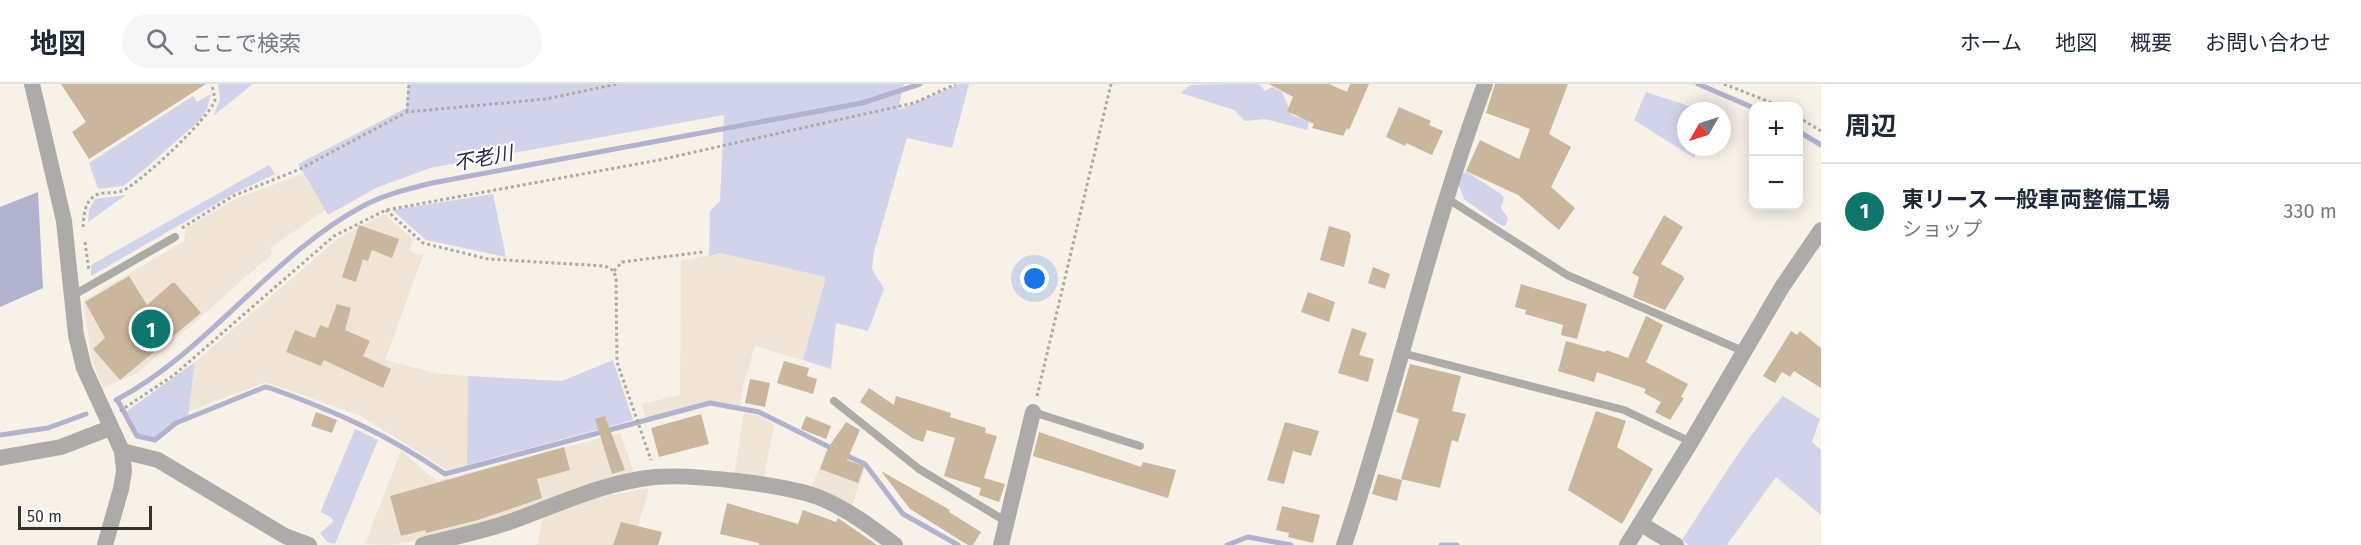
<!DOCTYPE html>
<html lang="ja">
<meta charset="utf-8">
<style>
body{margin:0;font-family:"Fira Sans","Noto Sans JP",sans-serif;background:#f6f6f7;color:#1f2937}
.controls{position:absolute;right:18px;top:18px;display:grid;overflow:hidden;border-radius:12px;box-shadow:0 3px 15px #0003}
.controls button{width:54px;height:54px;display:grid;place-items:center;padding:0;border:0;border-bottom:2px solid #e0e1e3;background:#fff;color:#1f2937;font:30px sans-serif}
.compass{position:absolute;left:1677px;top:18px;width:54px;height:54px;border-radius:50%;background:#fff;box-shadow:0 3px 15px #0003;rotate:231deg}
.scale{position:absolute;left:18px;bottom:15px;width:134px;box-sizing:border-box;padding-left:6px;border:3px solid #35322f;border-top:0;font-size:16px;line-height:21px;white-space:nowrap;color:#35322f;-webkit-text-stroke:4px #fff;paint-order:stroke}
.you{position:absolute;left:1035px;top:195px;width:21px;height:21px;margin:-15px;border:4px solid #fff;border-radius:50%;background:#1a73e8;box-shadow:0 0 0 9px #1a73e833}
.badge{display:grid;place-items:center;width:39px;height:39px;border-radius:50%;background:#0f766e;color:#fff;font-size:20px;font-weight:700}
.pin{position:absolute;translate:-50% -50%;border:3px solid #fff;box-shadow:0 2px 6px #0006}
.list{margin:0;padding:0;list-style:none}
h2{display:flex;justify-content:space-between;align-items:center;height:78px;margin:0;padding:0 24px;font-size:26px}
h2 small{font-size:20px;font-weight:400;color:#747a83}
.list li{display:grid;grid-template-columns:39px 1fr auto;gap:18px;align-items:center;box-sizing:border-box;height:96px;padding:0 24px;border-top:2px solid #e0e1e3}
.list b{display:block;font-size:22px;white-space:nowrap}
.list p{margin:0;font-size:20px;white-space:nowrap;color:#747a83}
.list em{font-size:20px;font-style:normal;color:#747a83}
.icon{flex:none;width:33px;height:33px;fill:none;stroke:currentColor;stroke-width:2;stroke-linecap:round;stroke-linejoin:round}
.map{position:relative;flex:none;width:1821px;height:461px;overflow:hidden}
header{display:flex;align-items:center;gap:36px;box-sizing:border-box;height:84px;padding:0 30px;background:#fff;border-bottom:2px solid #e0e1e3}
header strong{font-size:28px}
nav{display:flex;gap:33px;margin-inline-start:auto;font-size:21px}
.search{width:420px;height:54px;background:#f6f6f7;display:flex;align-items:center;gap:15px;box-sizing:border-box;padding:0 21px;border-radius:33px;color:#747a83;font-size:22px}
main{display:flex}
aside{flex:1;background:#fff}
.map>svg:first-child{display:block}
.built{fill:#efe4d5}
.green{fill:#d1d3eb}
.water{fill:#b0b2ce}
.lines{fill:none;stroke-linecap:round;stroke-linejoin:round}
.stream{stroke:#b0b2ce;stroke-width:5}
.building{fill:#c9b69d}
.path{stroke:#aea9a2;stroke-width:3;stroke-dasharray:3 3;stroke-linecap:butt}
.service{stroke:#adaba7;stroke-width:8}
.minor{stroke:#adaba7;stroke-width:16}
.tertiary{stroke:#adaba7;stroke-width:16}
.labels{text-anchor:middle;dominant-baseline:central;stroke-width:4.5;stroke-linejoin:round;paint-order:stroke}
.water-label{font-size:20px;font-style:italic;fill:#2a2a52;stroke:#fff}
</style>
<header>
<strong>地図</strong>
<div class="search"><svg class="icon" aria-label="search" viewBox="0 0 24 24"><circle cx="10" cy="10" r="6"/><path d="M15 15l6 6"/></svg>ここで検索</div>
<nav><a>ホーム</a><a>地図</a><a>概要</a><a>お問い合わせ</a></nav>
</header>
<main>
<div class="map">
<svg width="1821" height="461" viewBox="0 0 1821 461">
<rect width="100%" height="100%" fill="#f8f1e8"/>
<path class="built" d="M303 90 325 126 270 164 272 170 137 289 103 304 92 275 83 217 184 157 186 144 235 115Z
M384 130 413 155 409 166 420 171 424 169 385 276 439 290 468 292 467 381 447 386 361 332 266 298 189 327 195 278 339 154Z
M720 169 826 193 803 276 755 262 743 301 740 324 710 318 647 337 642 320 680 311 681 177Z
M744 329 761 332 774 341 764 394 734 391Z
M620 349 635 391 507 435 427 455 390 461 365 460 401 367 437 397Z
M826 368 865 383 852 421 811 404Z
M649 404 632 461H537L543 434 584 416Z"/>
<path class="green" d="M218 0H253L213 32 220 15Z
M408 0H904L898 26 960 0H969L952 64 907 54 874 168 872 185 884 205 868 247 836 239 831 285 803 276 826 193 720 169 709 172 710 127 720 117 724 31 430 84 376 104 328 131 298 80 406 24Z
M1227 0H1259L1265 7 1272 3 1282 8 1292 31 1309 37 1307 46 1265 35 1245 37 1234 26 1181 9 1190 1Z
M1646 8 1705 27H1686V63H1700L1694 74 1634 36Z
M211 10 207 25 200 36 146 84 123 102 98 105 89 79 193 12 197 18Z
M269 81 275 90 233 110 91 192V181Z
M1467 88 1501 110 1504 114 1501 124 1508 134 1506 141 1502 142 1464 115 1458 99 1462 90Z
M493 110 506 173 426 156 392 126Z
M126 111 88 138 89 126 95 115Z
M613 276 633 336 467 381 468 292 562 297Z
M195 278 188 333 175 338 155 355 138 350 127 327Z
M1783 312 1820 335 1812 358 1821 366V431L1776 393 1727 461H1689L1682 456C1714 407 1744 356 1783 312Z
M355 345 378 356 335 460 327 458 320 449 333 438 332 434 321 428 322 424Z"/>
<path class="water" d="M38 108 43 204 0 223V123Z"/>
<g class="lines">
<path class="stream" d="M1698 0 1754 24
M1798 47 1821 61
M117 315 137 352 155 356 176 339 265 303 270 304C335 327 388 351 445 390L710 319 759 328 835 366
M116 316C209 267 270 172 363 122 385 110 409 105 432 99L862 19 920 0
M0 351 48 344 86 330
M843 370 865 380 903 430 958 461
M1227 461 1248 453 1291 461
M1441 461H1457"/>
</g>
<path class="building" d="M61 0H206L89 75 72 48 86 38Z
M1269 0H1329L1347 8 1350 0H1369L1349 46 1347 44 1343 52 1312 44 1314 40 1287 27 1293 13Z
M1495 0H1568L1549 50 1571 63 1551 103 1575 124 1559 146 1518 111 1466 87 1480 56 1519 75 1530 45 1486 29Z
M1399 23 1431 37 1429 41 1443 47 1432 71 1406 59 1405 62 1386 53Z
M1664 131 1683 143 1661 180 1683 192 1684 195 1665 226 1633 213 1639 193 1632 189Z
M359 141 399 155 392 174 372 166 368 177 363 175 356 198 342 193Z
M1329 142 1349 148 1351 152 1344 183 1320 176Z
M1373 183 1390 190 1385 205 1368 199Z
M129 192 147 221 172 199H175L201 229 120 296 93 265 105 254 85 218Z
M1521 200 1587 220 1577 255 1561 251 1563 241 1525 230 1526 226 1515 223Z
M1308 208 1335 218 1329 238 1301 228Z
M337 220 351 224 345 246 370 257 363 272 391 285 383 304 324 276 321 282 286 268 295 246 315 254 320 241 328 244Z
M1646 232 1663 241 1646 278 1688 300 1681 313 1684 314 1670 336 1655 328 1661 318 1644 309 1646 305 1597 288 1594 298 1558 287 1566 257 1605 268 1606 266 1628 274Z
M1352 244 1367 249 1359 271 1374 275 1368 298 1338 289Z
M1791 247 1797 251 1800 247 1821 264V304L1794 287 1790 293 1782 288 1775 299 1763 292Z
M784 277 809 284 807 292 817 295 813 310 777 299Z
M1410 280 1461 292 1452 327 1466 330 1458 358 1452 356 1440 404 1401 395 1419 335 1396 328Z
M750 295 770 299 765 323 745 319Z
M869 304 894 321 896 312 951 329 950 333 986 344 985 349 997 352 984 394 1005 400 999 418 979 411 981 404 944 392 955 354 927 346 923 358 912 354 860 318Z
M1596 327 1626 337 1617 363 1653 385 1622 440 1568 406Z
M316 328 337 336 332 349 311 342Z
M701 330 709 360 659 373 651 344Z
M605 332 625 386 612 390 595 335Z
M806 332 831 342 826 355 801 345Z
M846 338 860 346 847 376 864 382 858 399 820 385 828 364Z
M1285 338 1319 347 1311 372 1293 367 1284 400 1267 396Z
M1039 348 1141 383 1143 378 1176 386 1168 414 1033 372Z
M564 363 570 386 537 395 542 414 478 436 426 449 425 446 401 452 390 412Z
M881 387 950 426 949 428 981 448 973 461H968L910 425Z
M1378 390 1402 396 1397 417 1372 410Z
M727 419 798 440 803 426 836 438 838 434 877 461H759V459L720 450Z
M1282 422 1320 431 1313 459 1288 453 1289 449 1276 446Z
M621 438 662 448 658 461H613Z"/>
<g class="lines">
<path class="path" d="M1724 0 1780 22
M407 28 409 0
M1798 33 1821 47
M386 126 423 159 488 175 605 182 614 187 616 195 617 278 651 376
M83 143C84 132 84 120 93 113 101 106 114 111 124 106 143 96 209 35 215 16L212 0
M182 144 233 112 300 85 407 28 546 15 617 0
M85 158 89 187
M614 187 622 178 703 168
M1037 312 1111 0
M120 327 174 291 334 152 386 126 659 76 914 19 956 0"/>
<path class="service" d="M1448 115 1567 191 1743 267
M72 212 175 153
M1402 269 1624 326 1691 358
M834 317 919 385 1007 438
M1033 328 1140 362"/>
<path class="minor" d="M122 367 158 376 285 452 309 461
M0 374 61 363 110 344
M1641 440 1676 461
M423 461C453 453 486 447 515 436 561 419 606 398 655 393 692 390 783 400 818 413 846 424 871 443 895 461
M1001 461 1033 328
M1344 461C1395 309 1429 151 1485 0"/>
<path class="tertiary" d="M32 0 64 137 76 251 84 284 122 367 124 387 121 405 105 461
M1627 461 1691 358 1782 203 1821 146"/>
</g>
<g class="labels">
<g class="water-label">
<text transform="translate(483 74) rotate(-11)">不老川</text>
</g>
</g>
</svg>
<div class="controls">
<button>+</button>
<button>−</button>
</div>
<svg class="compass" viewBox="-18 -18 36 36"><path d="M0-13l5 13h-10z" fill="#e53935"/><path d="M0 13l5-13h-10z" fill="#747a83"/></svg>
<div class="scale">50 m</div>
<div class="you"></div>
<div class="pin badge" style="left:151px;top:245px">1</div>
</div>
<aside>
<h2>周辺<small></small></h2>
<ul class="list">
<li><span class="badge">1</span><div><b>東リース 一般車両整備工場</b><p>ショップ</p></div><em>330 m</em></li>
</ul>
</aside>
</main>
